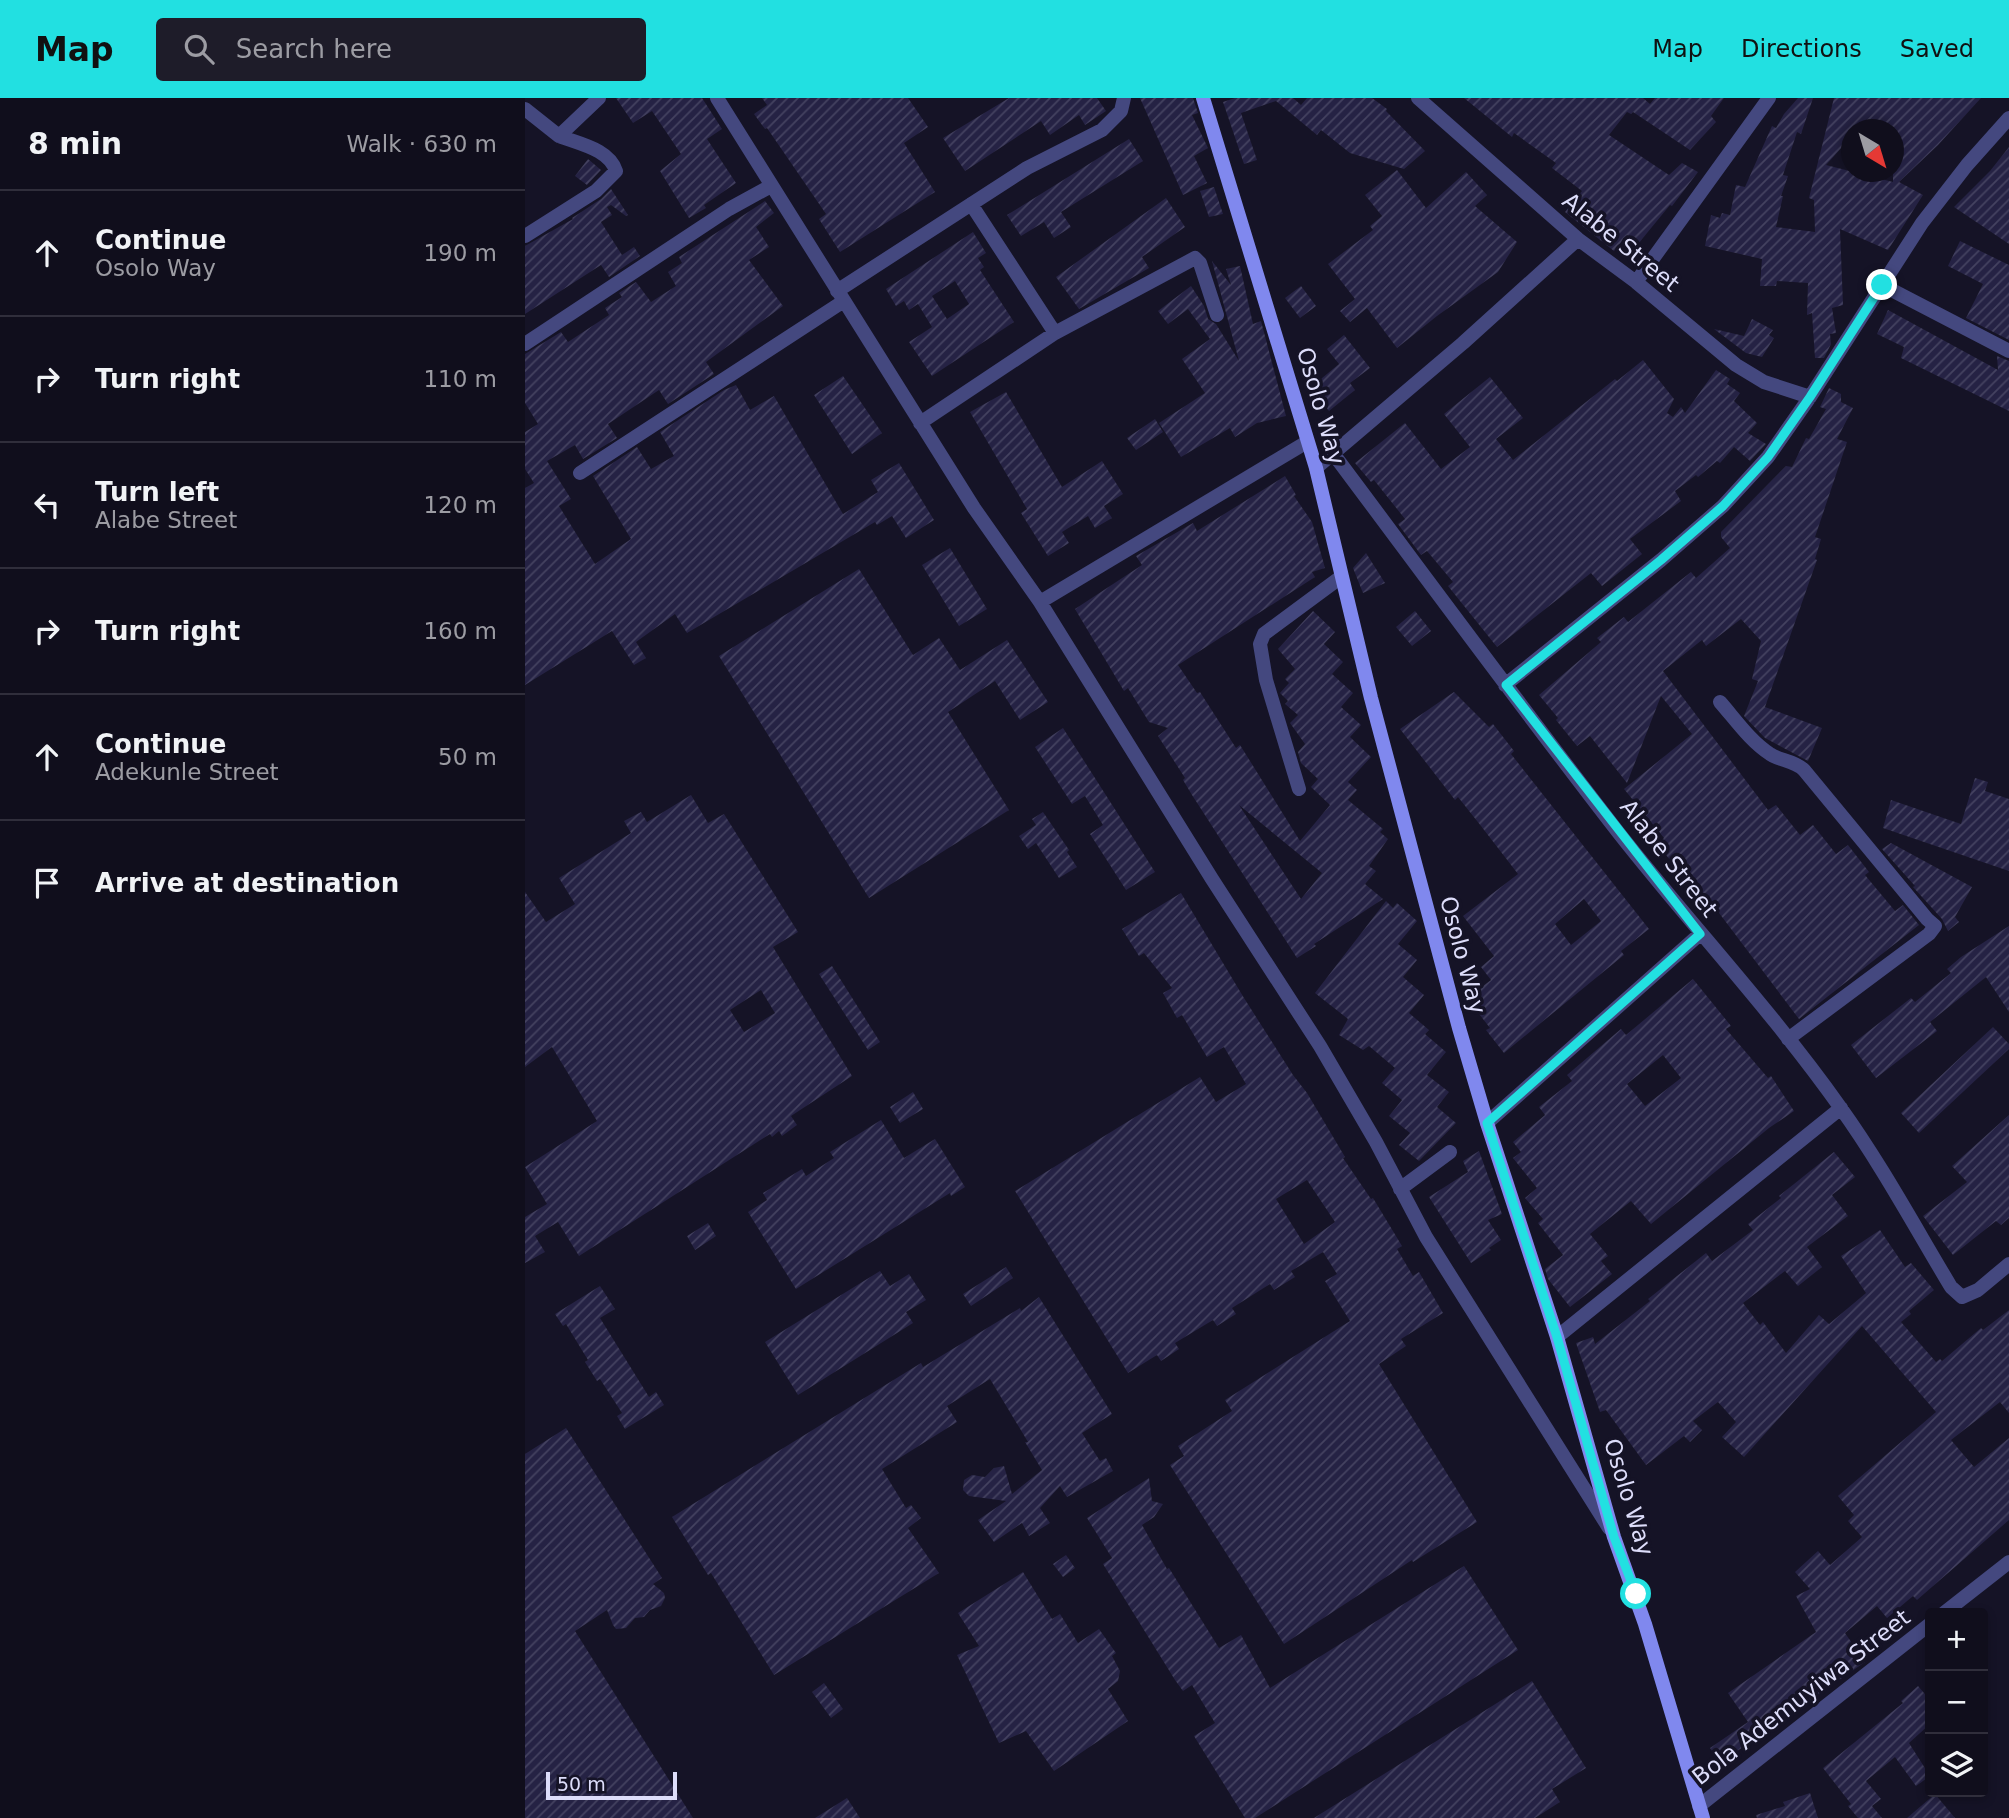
<!DOCTYPE html>
<meta charset="utf-8">
<style>
body{margin:0;font-family:"DejaVu Sans",sans-serif;background:#1e1c29;color:#f1f3f6}
.controls{position:absolute;right:21px;bottom:21px;display:grid;overflow:hidden;border-radius:7px;box-shadow:0 4px 10px #0003}
.controls button{width:63px;height:63px;display:grid;place-items:center;padding:0;border:0;border-bottom:2px solid #302e3b;background:#100e1c;color:#f1f3f6;font:35px sans-serif}
.compass{position:absolute;left:1316px;top:21px;width:63px;height:63px;border-radius:50%;background:#100e1c;box-shadow:0 4px 10px #0003;rotate:142deg}
.scale{position:absolute;left:21px;bottom:18px;width:131px;box-sizing:border-box;padding-left:7px;border:4px solid #ddddfa;border-top:0;font-size:19px;line-height:24px;white-space:nowrap;color:#ddddfa;-webkit-text-stroke:5px #151326;paint-order:stroke}
.stop{position:absolute;width:21px;height:21px;margin:-16px;border:5px solid #22e0e1;border-radius:50%;background:#fff}
.stop.end{background:#22e0e1;border-color:#fff;box-shadow:0 2px 7px #0008}
.list{margin:0;padding:0;list-style:none}
h2{display:flex;justify-content:space-between;align-items:center;height:91px;margin:0;padding:0 28px;font-size:30px}
h2 small{font-size:23px;font-weight:400;color:#9c9ca3}
.list li{display:grid;grid-template-columns:46px 1fr auto;gap:21px;align-items:center;box-sizing:border-box;height:126px;padding:0 28px;border-top:2px solid #302e3b}
.list b{display:block;font-size:26px;white-space:nowrap}
.list p{margin:0;font-size:23px;white-space:nowrap;color:#9c9ca3}
.list em{font-size:23px;font-style:normal;color:#9c9ca3}
.icon{flex:none;width:38px;height:38px;fill:none;stroke:currentColor;stroke-width:2;stroke-linecap:round;stroke-linejoin:round}
.map{position:relative;flex:none;width:1484px;height:1720px;overflow:hidden}
header{display:flex;align-items:center;gap:42px;box-sizing:border-box;height:98px;padding:0 35px;background:#22e0e1;color:#111}
header strong{font-size:33px}
nav{display:flex;gap:38px;margin-inline-start:auto;font-size:24px}
.search{width:490px;height:63px;background:#1e1c29;display:flex;align-items:center;gap:18px;box-sizing:border-box;padding:0 24px;border-radius:7px;color:#9c9ca3;font-size:26px}
main{display:flex}
aside{flex:1;background:#100e1c}
.map>svg:first-child{display:block}
.building{fill:url(#building-hatch);fill-rule:evenodd}
.lines{fill:none;stroke-linecap:round;stroke-linejoin:round}
.street{stroke:#44487f;stroke-width:14}
.secondary{stroke:#8088ee;stroke-width:14}
.route{stroke:#22e0e1;stroke-width:9}
.labels{text-anchor:middle;dominant-baseline:central;stroke-width:7;stroke-linejoin:round;paint-order:stroke}
.street-label{font-size:23px;fill:#ddddfa;stroke:#151326}
</style>
<header>
<strong>Map</strong>
<div class="search"><svg class="icon" aria-label="search" viewBox="0 0 24 24"><circle cx="10" cy="10" r="6"/><path d="M15 15l6 6"/></svg>Search here</div>
<nav><a>Map</a><a>Directions</a><a>Saved</a></nav>
</header>
<main>
<aside>
<h2>8 min<small>Walk · 630 m</small></h2>
<ul class="list">
<li><svg class="icon" aria-label="ahead" viewBox="0 0 24 24"><path d="M12 20V5M6 11l6-6 6 6"/></svg><div><b>Continue</b><p>Osolo Way</p></div><em>190 m</em></li>
<li><svg class="icon" aria-label="right" viewBox="0 0 24 24"><path d="M7 20v-9h11M14 6l5 5-5 5"/></svg><div><b>Turn right</b></div><em>110 m</em></li>
<li><svg class="icon" aria-label="left" viewBox="0 0 24 24"><path d="M17 20v-9H6M10 6l-5 5 5 5"/></svg><div><b>Turn left</b><p>Alabe Street</p></div><em>120 m</em></li>
<li><svg class="icon" aria-label="right" viewBox="0 0 24 24"><path d="M7 20v-9h11M14 6l5 5-5 5"/></svg><div><b>Turn right</b></div><em>160 m</em></li>
<li><svg class="icon" aria-label="ahead" viewBox="0 0 24 24"><path d="M12 20V5M6 11l6-6 6 6"/></svg><div><b>Continue</b><p>Adekunle Street</p></div><em>50 m</em></li>
<li><svg class="icon" aria-label="arrive" viewBox="0 0 24 24"><path d="M6 21V4h12l-3 4 3 4H6"/></svg><div><b>Arrive at destination</b></div></li>
</ul>
</aside>
<div class="map">
<svg width="1484" height="1720" viewBox="0 0 1484 1720">
<defs>
<pattern id="building-hatch" width="6" height="6" patternUnits="userSpaceOnUse" patternTransform="scale(1.75)"><rect width="6" height="6" fill="#252244"/><path d="M-1 1l2-2M0 6l6-6M5 7l2-2" fill="none" stroke="#444260"/></pattern>
</defs>
<rect width="100%" height="100%" fill="#151326"/>
<path class="building" d="M91 0H177L197 31 182 41 211 85 179 107 181 110 164 120 135 73 156 56 127 13 108 25Z
M237 0H383L403 29 379 45 410 94 315 154 294 121 301 116 242 30 240 31 229 16 242 7Z
M484 0H572L581 13 560 27 554 17 525 37 516 23 440 73 418 40Z
M615 0H668L673 15 667 17 683 50 669 58 682 85 658 97Z
M710 0H768L776 7 782 0H847L862 11 861 13 900 53 879 71 825 55 796 32 792 37 751 3 716 15 732 62 719 66 698 4Z
M939 0H1118L1125 6 1130 0H1199L1186 18 1191 24 1165 52 1108 14 1106 16 1102 14 1084 37 1144 77 1157 65 1173 74 1147 108 1145 107 1113 146 1102 137 1089 153 1040 114 1057 93 1027 70 1031 65 989 35 987 39Z
M1273 0H1288L1276 36 1272 34 1258 77 1263 78 1256 98H1258L1251 129 1290 134 1289 102 1284 100 1309 0H1456L1413 47 1374 84 1398 97 1363 152 1315 131 1318 207 1307 210 1311 235 1305 236 1306 246 1299 260H1290L1287 215 1282 217 1283 185 1252 183 1251 188H1235L1237 161 1180 148 1186 117 1195 120 1197 115 1205 117 1211 87 1220 89 1247 28 1251 30 1259 16ZM1326 32H1368V84L1301 67 1326 39Z
M604 41 618 63 536 114 546 129 529 140 519 124 496 138 482 117Z
M1484 49V146L1429 109 1465 73Z
M63 61 76 72 62 87 50 78Z
M872 72 901 110 941 74 962 97 950 108 992 144 973 174 912 218 872 250 842 210 825 224 815 213 830 201 803 166 848 132 845 128 857 118 840 97Z
M689 89 698 116 684 119 675 93Z
M86 91 103 117 101 118 86 107 82 109 87 117 76 124 97 157 109 149 115 158 84 179 76 167 0 216V148L48 121 47 120 76 101Z
M641 100 660 129 617 159 624 170 554 211 531 179Z
M240 103 249 115 231 129 244 149 224 162 258 208 181 264 189 276 143 306 134 292 83 326 92 340 58 361 50 347 22 363 46 401 34 408 70 466 106 441 68 378 112 349 126 371 149 358 135 334 199 292 211 287 225 312 249 298 318 416 353 394 346 382 374 365 409 422 381 440 367 418 352 427 350 424 162 535 150 516 111 544 121 560 109 567 87 533 0 587V390L9 385 0 371V334L13 326 0 305V256L36 234 43 244 84 217 80 210 97 199 94 195 111 184 126 204 151 188 143 174 157 165 154 159Z
M448 134 461 155 453 160 459 169 455 172 489 224 407 278 384 244 407 229 393 206 384 212 379 203 371 208 361 191ZM430 183 444 206 422 221 407 198Z
M1435 143 1484 167V242L1441 220 1458 186 1423 168Z
M687 163 706 187 701 171 715 168 728 226 736 223 761 318 732 325 710 339 705 330 656 359 634 325 680 295 657 261 685 241 663 211 643 226 633 213 666 188 679 208 683 221 691 226 714 263Z
M776 188 791 208 775 220 760 200Z
M1363 212 1473 272 1472 258 1484 263V313L1376 260 1379 249 1352 236Z
M1227 221 1248 232 1244 237 1249 240 1237 259 1221 255 1189 231 1219 238Z
M819 237 845 270 825 285 830 292 804 313 785 290 814 266 802 251Z
M1118 262 1149 301 1142 315 1148 319 1156 309 1160 315 1191 272 1205 281 1202 286 1215 295 1209 303 1232 325 1223 335 1241 346 1225 363 1209 349 1195 365 1192 363 1173 379 1171 377 1150 393 1156 403 1105 441 1117 456 1077 488 1066 475 972 549 923 488 928 484 902 453 896 457 873 426 880 421 849 382 846 384 830 365 880 325 916 371 945 349 919 316 965 279 998 320 971 341 988 362 1090 281 1092 283Z
M318 278 357 335 327 356 289 297Z
M1304 290 1316 296V304L1328 310 1312 341 1322 344 1290 439 1296 441 1290 461 1292 462 1240 609 1297 630 1283 663 1240 640 1219 618 1233 583 1227 581 1236 543 1216 521 1181 548 1177 542 1138 573 1243 712 1251 707 1275 737 1288 727 1311 756 1323 747 1344 774 1340 777 1370 813 1378 807 1394 827 1274 921 1182 799 1178 802 1132 746 1139 740 1099 691 1167 636 1136 598 1102 685 1065 638 1052 648 1031 622 1033 620 1014 597 1076 544 1072 540 1099 519 1103 524 1166 474 1171 480 1205 450 1196 439V434L1261 368 1267 369 1281 340 1284 341 1301 311 1295 309Z
M481 294 537 389 577 363 598 396 579 408 587 420 570 430 563 418 537 434 544 445 523 458 496 415 502 411 445 314Z
M630 321 638 334 611 352 602 340Z
M760 378 771 397 769 398 787 424 800 470 787 474 790 479 653 567 672 595 675 594 711 650 715 647 775 743 805 707 786 689 793 681 776 665 773 654 780 646 765 625 773 617 760 606 763 603 755 595 764 585 760 581 770 571 753 551 788 513 810 534 799 546 818 564 807 576 828 595 816 609 836 627 825 639 846 659 823 684 832 692 823 702 858 731 855 734 863 741 844 768 851 773 840 786 858 801 789 846 791 848 772 860 667 697 658 682 660 680 633 638 643 630 624 624 603 590 599 593 550 511 617 467 611 458 668 425 672 433ZM714 707 797 775 776 801Z
M425 450 462 511 434 528 397 467Z
M841 455 860 485 838 495 828 470Z
M334 471 388 557 414 540 435 572 482 542 523 604 495 622 470 583 423 614 484 712 344 800 194 558Z
M890 513 906 533 887 548 871 529Z
M929 594 964 629 968 626 989 653 986 656 1124 831 1096 853 1099 857 979 955 961 932 965 930 951 912 950 894 966 882 956 869 969 858 938 818 993 776 956 728 933 699 930 702 875 631ZM1059 801 1076 823 1046 847 1030 826Z
M538 630 630 774 601 792 565 736 578 727 560 698 547 706 510 649Z
M1450 680 1463 684 1460 693 1484 701V773L1358 730 1366 702 1436 726Z
M166 697 183 725 199 716 273 834 248 849 327 978 266 1018 272 1027 257 1038 254 1033 247 1039 245 1036 54 1158 33 1124 10 1138 20 1154 0 1165V1119L22 1106 0 1069 72 1023 27 949 0 969V794L21 824 50 806 34 780 106 735 99 723 116 714 122 724ZM236 892 250 915 219 934 205 912Z
M518 714 544 752 542 754 552 769 534 780 511 745 503 751 494 738 511 727 507 721Z
M1366 745 1447 789 1430 819 1434 824 1423 833 1417 821 1388 789 1390 788 1357 751Z
M656 795 719 900 768 977 782 995 820 1059 818 1060 846 1101 848 1100 877 1148 872 1151 888 1178 894 1174 918 1215 876 1241 881 1248 854 1266 952 1424 888 1464 887 1462 759 1546 645 1367 659 1358 653 1348 707 1313 700 1302 825 1223 800 1183 812 1176 798 1154 766 1173 770 1179 749 1192 745 1186 707 1210 711 1216 692 1228 688 1222 650 1245 654 1251 636 1263 632 1257 603 1275 490 1093 675 979 691 1004 721 986 699 949 682 959 657 917 652 920 638 895 647 890 619 855 614 858 597 831ZM782 1082 810 1124 779 1146 751 1101Z
M861 803 868 810 872 805 892 823 873 846 892 862 878 879 899 897 884 915 904 932 900 936 921 954 902 977 924 994 912 1009 931 1025 894 1063 874 1047 885 1035 864 1018 877 1002 857 985 870 970 844 948 838 952 814 937 823 921 790 895Z
M1484 828V914L1461 879 1405 924 1412 933 1351 980 1326 947 1386 900 1390 904 1426 875 1422 871 1436 859Z
M307 868 355 944 343 952 294 876Z
M1168 881 1206 928 1201 931 1243 980 1246 978 1269 1013 1244 1030 1126 1126 1106 1103 1065 1136 1083 1158 1076 1163 1087 1176 1045 1209 1023 1181 1020 1171 1038 1157 1013 1125 1018 1121 1000 1100 1012 1090 988 1060 996 1054 988 1044 1020 1017 1014 1009 1047 983 1042 977 1096 931 1101 937ZM1138 957 1156 980 1120 1008 1102 986Z
M1468 929 1484 946V951L1394 1035 1376 1015Z
M388 994 398 1011 375 1025 365 1009Z
M1484 1017V1120L1476 1127 1471 1123 1428 1157 1398 1118 1442 1084 1427 1068Z
M356 1022 379 1060 410 1041 440 1089 426 1098 425 1095 271 1191 223 1114 242 1102 238 1095 277 1071 281 1078 309 1060 305 1054Z
M954 1053 977 1116 963 1122 976 1142 964 1150 966 1152 946 1165 904 1099 943 1074 938 1063Z
M1309 1054 1330 1079 1307 1097 1323 1118 1282 1149 1297 1169 1273 1188 1260 1173 1218 1205 1235 1227 1238 1224 1261 1255 1294 1217 1304 1226 1341 1195 1316 1158 1355 1132 1380 1169 1386 1165 1409 1192 1384 1213 1386 1216 1376 1224 1411 1264 1415 1261 1417 1263 1456 1230 1458 1232 1484 1212V1315L1475 1304 1426 1342 1449 1369 1484 1340V1422L1392 1502 1388 1498 1362 1520 1352 1508 1320 1535 1340 1564 1195 1665 1185 1650 1223 1624 1203 1595 1291 1534 1271 1498 1285 1491 1270 1474 1293 1453 1305 1467 1337 1439 1323 1423 1329 1417 1313 1398 1411 1314 1337 1228 1219 1359 1197 1339 1211 1324 1193 1304 1168 1323 1177 1332 1165 1344 1159 1338 1121 1367 1081 1312 1075 1314 1051 1245 1068 1239 1070 1246 1125 1203 1123 1201 1181 1155 1187 1163 1228 1132 1223 1126 1256 1100 1254 1098Z
M183 1125 191 1138 170 1152 162 1138Z
M481 1169 488 1180 446 1208 438 1196Z
M355 1173 365 1188 384 1176 401 1202 381 1214 388 1225 273 1297 240 1244Z
M75 1188 90 1211 75 1220 124 1299 131 1294 139 1307 100 1331 92 1318 97 1315 75 1281 72 1283 60 1264 63 1262 41 1226 38 1228 30 1216Z
M514 1199 587 1316 557 1335 575 1363 581 1360 588 1373 542 1399 535 1388 515 1410 525 1425 504 1438 497 1425 469 1444 453 1422 481 1403 444 1398 438 1392 439 1382 447 1377 460 1379 469 1370 479 1368 487 1396 517 1372 500 1344H503L465 1281 422 1308 432 1324 357 1371 381 1410 386 1407 396 1420 383 1430 414 1475 249 1577 186 1475 183 1477 147 1419 396 1265 398 1269 495 1210 496 1213Z
M41 1330 137 1480 128 1486 139 1495 140 1500 136 1508 125 1512 119 1519 110 1520 101 1530 91 1531 88 1527 82 1512 50 1533 168 1720H0V1356Z
M624 1380 627 1403 638 1406 629 1419 617 1427 642 1471 644 1470 694 1550 716 1537 745 1590 939 1468 993 1552 730 1720H720L669 1638 690 1625 667 1587 658 1593 650 1582 578 1466 587 1460 562 1420Z
M541 1457 550 1470 538 1479 528 1466Z
M498 1474 527 1521 535 1516 553 1545 574 1531 591 1555 587 1558 595 1573 593 1583 583 1591 603 1623 529 1673 501 1633 474 1645 432 1557 454 1548 433 1515Z
M1007 1583 1061 1670 1027 1691 1035 1704 1010 1720H789Z
M299 1585 318 1611 306 1620 287 1594Z
M1393 1588 1405 1602V1626L1384 1645 1405 1678 1391 1688 1370 1659 1341 1683 1356 1701 1347 1708 1357 1720H1333L1323 1708 1326 1706 1298 1670 1378 1605 1376 1603Z
M1285 1695 1293 1720H1232L1231 1717 1260 1708 1258 1704Z
M1410 1696 1430 1720H1382Z
M322 1700 335 1720H290Z"/>
<g class="lines">
<path class="street" d="M192 0 449 410 515 504 687 781 795 948 851 1044 901 1139 1084 1430
M893 0 1053 141 1111 184 1211 267 1239 284 1285 299
M0 11 34 38 74 0
M446 106 530 235
M0 138 71 93 91 73C84 51 54 46 34 38
M1111 184 1244 0
M1357 187 1484 253
M312 193 502 70 577 32 596 13 599 0
M0 246 204 111 246 88
M395 325 530 235 670 160 675 165 692 217
M807 354C902 481 996 609 1093 734 1166 827 1247 913 1315 1009 1356 1066 1390 1129 1426 1189L1437 1199 1453 1192 1484 1166
M791 370 938 245 1053 141
M55 375 319 203
M515 504 782 344
M980 587 1136 462 1198 408 1243 359 1285 299 1397 125 1442 67 1484 20
M1195 604C1210 621 1225 643 1245 656 1255 663 1269 662 1279 672L1402 821 1410 828 1404 836 1263 941
M774 691 741 582 735 546 739 536 816 479
M962 1025 1175 836
M875 1091 925 1054
M1032 1239 1316 1010
M1419 1515 1484 1464
M1174 1708 1405 1526"/>
<path class="secondary" d="M678 0 791 370 846 600 934 930 962 1025 1032 1239 1089 1439 1120 1526 1178 1720"/>
</g>
<g class="lines">
<path class="route" d="M1111 1496 1089 1439 1032 1239 962 1025 1175 836 981 587 1136 462 1198 408 1243 359 1285 299 1357 187"/>
</g>
<g class="labels">
<g class="street-label">
<text transform="translate(1096 144) rotate(39)">Alabe Street</text>
<text transform="translate(796 308) rotate(74)">Osolo Way</text>
<text transform="translate(1144 760) rotate(52)">Alabe Street</text>
<text transform="translate(938 857) rotate(75)">Osolo Way</text>
<text transform="translate(1104 1399) rotate(73)">Osolo Way</text>
<text transform="translate(1276 1599) rotate(-38)">Bola Ademuyiwa Street</text>
</g>
</g>
</svg>
<div class="controls">
<button>+</button>
<button>−</button>
<button><svg class="icon" aria-label="layers" viewBox="0 0 24 24"><path d="M12 4l9 5-9 5-9-5zM3 14l9 5 9-5"/></svg></button>
</div>
<svg class="compass" viewBox="-18 -18 36 36"><path d="M0-13l5 13h-10z" fill="#e53935"/><path d="M0 13l5-13h-10z" fill="#9c9ca3"/></svg>
<div class="scale">50 m</div>
<div class="stop" style="left:1111px;top:1496px"></div>
<div class="stop end" style="left:1357px;top:187px"></div>
</div>
</main>
